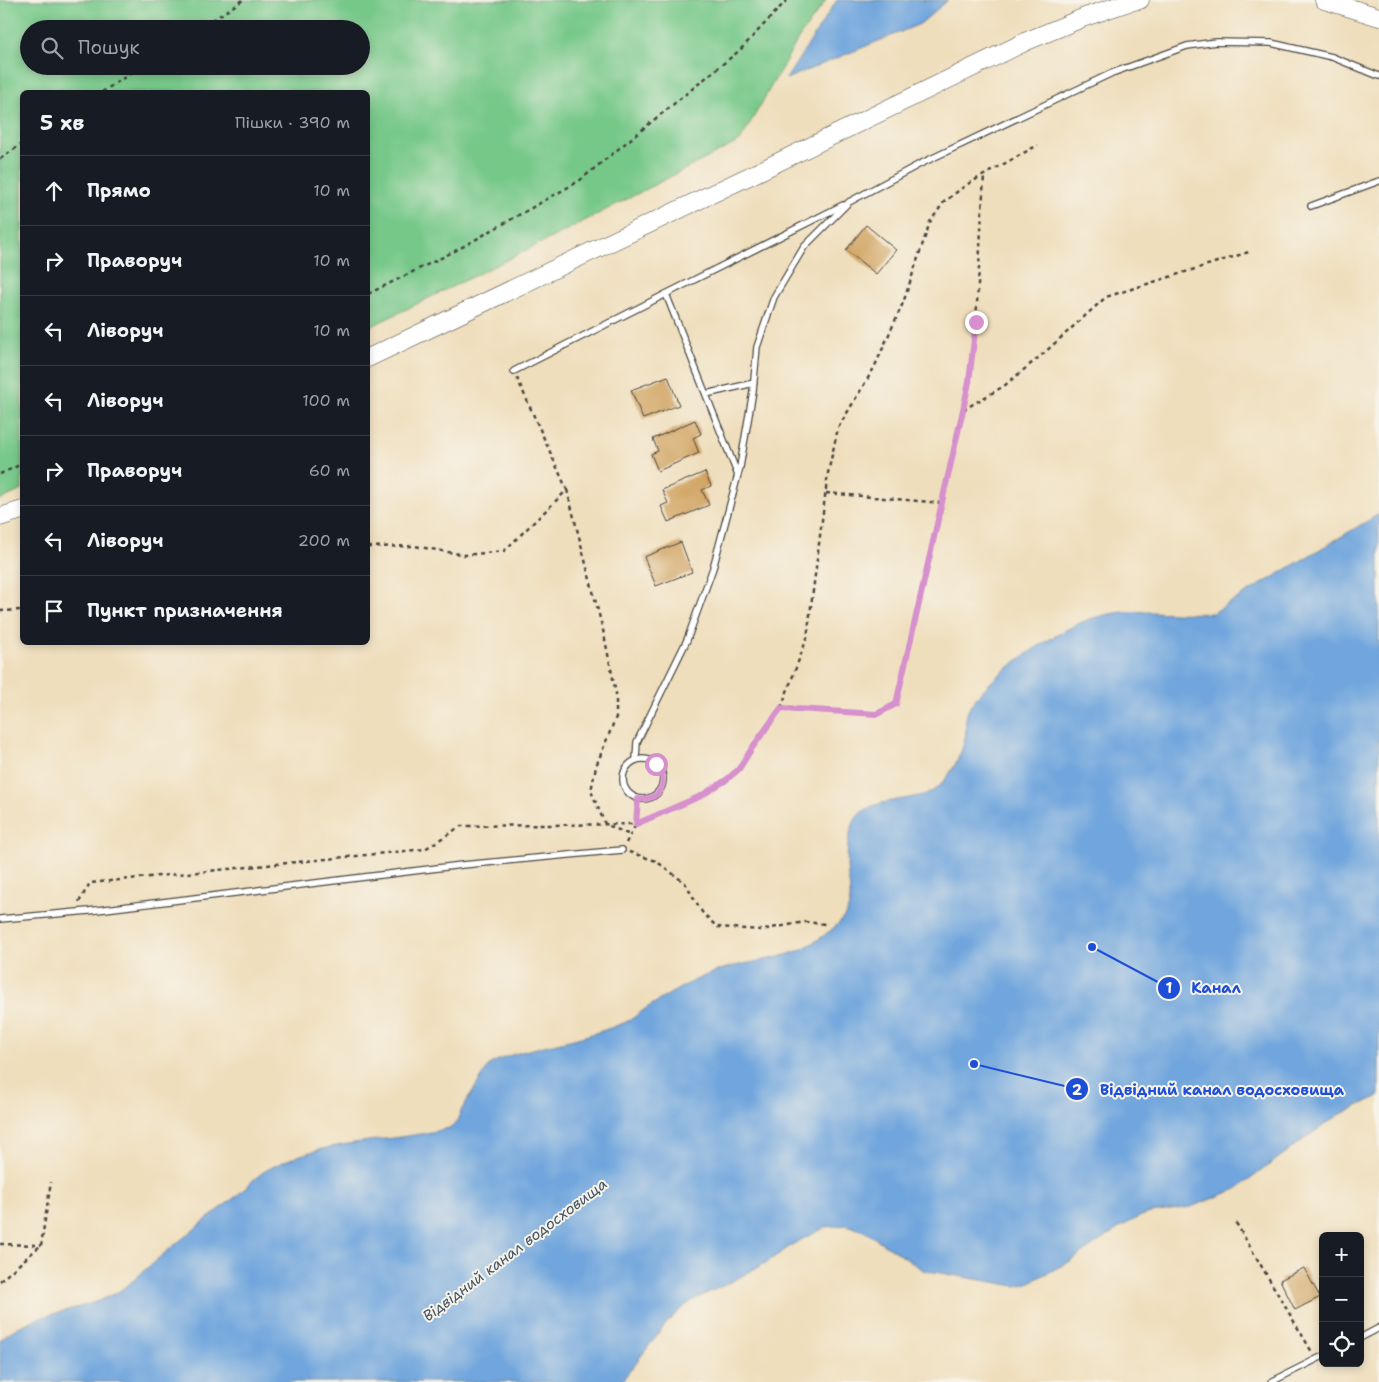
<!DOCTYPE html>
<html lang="uk">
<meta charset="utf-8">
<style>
body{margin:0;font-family:"Shantell Sans",sans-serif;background:#20242c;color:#f1f3f6}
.controls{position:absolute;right:15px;bottom:15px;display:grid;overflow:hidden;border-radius:8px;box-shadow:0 2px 8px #0003}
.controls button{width:45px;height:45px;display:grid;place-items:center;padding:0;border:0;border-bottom:1px solid #363941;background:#171b24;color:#f1f3f6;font:25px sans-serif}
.stop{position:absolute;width:15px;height:15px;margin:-11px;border:4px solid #d690ce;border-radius:50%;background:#fff}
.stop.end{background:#d690ce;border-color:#fff;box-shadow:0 1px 5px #0008}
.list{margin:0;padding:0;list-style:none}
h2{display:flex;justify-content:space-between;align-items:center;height:65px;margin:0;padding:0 20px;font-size:21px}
h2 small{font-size:16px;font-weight:400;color:#9ea1a6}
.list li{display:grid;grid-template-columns:32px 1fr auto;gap:15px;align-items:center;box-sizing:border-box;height:70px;padding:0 20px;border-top:1px solid #363941}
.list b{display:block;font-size:19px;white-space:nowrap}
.list em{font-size:16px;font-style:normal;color:#9ea1a6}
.icon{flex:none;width:28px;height:28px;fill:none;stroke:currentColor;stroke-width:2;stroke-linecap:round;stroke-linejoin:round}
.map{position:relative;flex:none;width:1379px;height:1382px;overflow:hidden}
.search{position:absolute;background:#171b24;box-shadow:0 2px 8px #0003;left:20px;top:20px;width:350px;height:55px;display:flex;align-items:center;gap:12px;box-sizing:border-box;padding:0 18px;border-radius:28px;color:#9ea1a6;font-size:19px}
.panel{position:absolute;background:#171b24;box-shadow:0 2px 8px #0003;left:20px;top:90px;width:350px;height:555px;border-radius:8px}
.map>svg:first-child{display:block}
.green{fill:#76c889;stroke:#507a5a;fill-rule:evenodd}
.water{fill:#70a5dd;stroke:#4e6884}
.building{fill:#cd9c55}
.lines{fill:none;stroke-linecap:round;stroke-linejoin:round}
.lane-casing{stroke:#484641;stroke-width:8}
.primary-casing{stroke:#484641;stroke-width:19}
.path{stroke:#484641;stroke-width:2.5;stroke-dasharray:4 4;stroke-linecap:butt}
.lane{stroke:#fff;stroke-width:5.5}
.primary{stroke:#fff;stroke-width:18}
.route{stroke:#d690ce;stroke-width:6}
.labels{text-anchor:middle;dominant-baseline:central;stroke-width:4;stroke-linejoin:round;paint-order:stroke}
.water-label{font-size:15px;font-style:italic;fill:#435669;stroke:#f7f3e8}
.leader{fill:none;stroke:#1d4ed8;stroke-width:2}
.callout-dot{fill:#1d4ed8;stroke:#f7f3e8;stroke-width:2}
.mark-label{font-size:15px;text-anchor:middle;font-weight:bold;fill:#fff}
.callout-label{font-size:15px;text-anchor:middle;font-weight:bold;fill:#1d4ed8;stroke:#f7f3e8;stroke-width:4;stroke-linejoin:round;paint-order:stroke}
</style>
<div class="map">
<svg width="1379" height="1382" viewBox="0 0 1379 1382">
<rect width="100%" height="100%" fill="#f7f3e8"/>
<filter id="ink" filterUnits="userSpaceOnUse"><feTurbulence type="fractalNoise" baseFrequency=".02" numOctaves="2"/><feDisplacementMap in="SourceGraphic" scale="10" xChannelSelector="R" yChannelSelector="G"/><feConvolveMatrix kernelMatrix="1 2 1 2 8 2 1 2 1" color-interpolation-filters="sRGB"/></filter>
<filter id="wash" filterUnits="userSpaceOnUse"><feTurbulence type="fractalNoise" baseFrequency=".0096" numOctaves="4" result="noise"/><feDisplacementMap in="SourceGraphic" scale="20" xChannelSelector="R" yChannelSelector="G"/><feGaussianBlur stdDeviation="1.12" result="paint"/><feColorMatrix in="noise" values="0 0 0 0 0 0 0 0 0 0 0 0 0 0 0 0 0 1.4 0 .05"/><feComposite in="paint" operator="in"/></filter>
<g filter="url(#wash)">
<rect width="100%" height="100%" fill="#efdebc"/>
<path class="green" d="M0 0H826L798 39 740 141 559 234 368 328V92H22V490L0 500ZM29 29H361V66H29Z"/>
<path class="water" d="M837 0H948L920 24 786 79Z
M1379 514V1096L1339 1115 1304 1139 1237 1189 1191 1207 1145 1214 1124 1225 1069 1262 1026 1284 1016 1286 923 1270 864 1231 846 1225 826 1227 795 1243 767 1262 731 1282 695 1299 682 1308 665 1325 621 1382H0V1340C30 1312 76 1313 112 1295 127 1288 141 1273 154 1262 180 1240 207 1219 234 1198 244 1190 254 1178 265 1171 324 1137 387 1144 449 1128L456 1123 462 1109 490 1064C507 1055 525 1051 544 1046 570 1040 596 1034 621 1024 630 1021 637 1015 645 1009 666 996 688 982 712 973 743 960 783 962 811 944 822 937 837 927 844 917 855 901 848 884 847 866 847 852 848 833 855 820 869 795 917 804 937 788 950 777 961 756 965 739 967 730 964 720 968 711 982 679 1051 636 1082 622 1094 617 1111 613 1124 612 1133 611 1143 612 1152 612 1173 613 1193 614 1213 613Z"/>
<g id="blocks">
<path class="building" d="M866 225 896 250 876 274 846 250Z
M668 376 679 405 643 419 631 390Z
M695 420 701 434 693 438 699 453 658 471 651 454 658 451 653 439Z
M705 472 711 486 702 490 709 505 668 522 661 506 668 503 662 490Z
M681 542 692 572 656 586 644 557Z
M1304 1268 1320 1297 1295 1310 1280 1280Z"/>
</g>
</g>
<g filter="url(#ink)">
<use href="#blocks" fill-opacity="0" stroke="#484641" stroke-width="1"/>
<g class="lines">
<defs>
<path id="lane" d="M1311 206 1379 181
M514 371 666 294
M706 394 754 383
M737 473 666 294 843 205
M623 779a20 20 0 1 1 40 0a20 20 0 1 1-40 0Z
M636 760 637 742 687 640 713 568 740 467 753 391 757 347 774 297 804 247 849 202 920 164 1112 73 1187 46 1216 42 1271 43 1332 57 1379 76
M0 919 89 911 462 865 622 850
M1360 1338 1379 1328
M1271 1382 1323 1356"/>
<path id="primary" d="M1324 0 1379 17
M368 358 762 170 1027 41 1085 17 1129 2 1140 0
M0 517 22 510"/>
</defs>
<use href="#lane" class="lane-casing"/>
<use href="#primary" class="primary-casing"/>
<path class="path" d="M199 29 243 0
M102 92 142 66
M0 159 22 144
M368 294 457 250 579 181 740 50 787 0
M963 410 1004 386 1044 353 1106 297 1252 251
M0 474 22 464
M567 490 603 630 616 693V717L596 766 591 791 605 824 630 835
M826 493 942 503
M368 547 414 546 465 555 504 551 567 490 517 378
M0 611 22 610
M781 708 877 714 896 704 969 382 976 322 984 175
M626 843 636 824 638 799
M629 852 656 861 685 883 702 912 717 927 761 930 805 922 825 924
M79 902 90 883 425 849 461 826 636 824 701 796 726 781 739 769 752 748 781 708 807 638 828 473 838 428 874 368 903 303 930 222 944 202 966 185 1038 145
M1236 1223 1312 1352
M0 1244 41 1245 51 1182
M0 1281 40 1246"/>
<use href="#lane" class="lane"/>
<use href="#primary" class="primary"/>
</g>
</g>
<g class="lines" filter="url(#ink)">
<path class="route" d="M656 764C670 781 661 801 638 799L636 824 701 796 726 780 739 769 752 748 781 708 877 714 896 704 963 410 969 382 976 322"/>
</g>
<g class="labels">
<g class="water-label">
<text transform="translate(515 1250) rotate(-37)">Відвідний канал водосховища</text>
</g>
</g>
<path class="leader" d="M1092 947L1169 988M974 1064L1077 1089"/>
<g class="callout-dot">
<circle cx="1092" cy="947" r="5"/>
<circle cx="974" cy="1064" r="5"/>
<circle cx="1169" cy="988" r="12"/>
<circle cx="1077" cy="1089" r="12"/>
</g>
<g class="mark-label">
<text x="1169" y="993">1</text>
<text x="1077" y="1095">2</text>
</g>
<g class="callout-label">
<text x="1216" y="993">Канал</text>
<text x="1222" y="1095">Відвідний канал водосховища</text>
</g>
</svg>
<div class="controls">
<button>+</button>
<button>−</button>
<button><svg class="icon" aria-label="locate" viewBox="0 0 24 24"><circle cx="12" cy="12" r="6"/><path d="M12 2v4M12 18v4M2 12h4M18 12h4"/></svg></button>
</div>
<div class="stop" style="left:656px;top:764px"></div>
<div class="stop end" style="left:976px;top:322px"></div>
<div class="search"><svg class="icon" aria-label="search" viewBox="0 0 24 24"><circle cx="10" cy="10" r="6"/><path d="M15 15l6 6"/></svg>Пошук</div>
<section class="panel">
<h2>5 хв<small>Пішки · 390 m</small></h2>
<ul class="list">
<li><svg class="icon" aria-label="ahead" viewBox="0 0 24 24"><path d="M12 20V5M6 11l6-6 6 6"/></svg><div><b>Прямо</b></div><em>10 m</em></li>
<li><svg class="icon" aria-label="right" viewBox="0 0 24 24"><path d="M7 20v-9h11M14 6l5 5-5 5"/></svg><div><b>Праворуч</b></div><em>10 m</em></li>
<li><svg class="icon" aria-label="left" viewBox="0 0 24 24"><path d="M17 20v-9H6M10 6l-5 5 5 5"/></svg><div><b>Ліворуч</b></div><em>10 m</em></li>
<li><svg class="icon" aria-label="left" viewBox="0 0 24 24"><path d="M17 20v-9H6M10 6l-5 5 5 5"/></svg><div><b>Ліворуч</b></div><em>100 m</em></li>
<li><svg class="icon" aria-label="right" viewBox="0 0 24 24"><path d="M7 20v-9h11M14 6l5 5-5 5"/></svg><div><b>Праворуч</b></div><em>60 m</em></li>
<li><svg class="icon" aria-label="left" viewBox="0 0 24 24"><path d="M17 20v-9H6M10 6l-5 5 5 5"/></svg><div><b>Ліворуч</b></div><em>200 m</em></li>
<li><svg class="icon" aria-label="arrive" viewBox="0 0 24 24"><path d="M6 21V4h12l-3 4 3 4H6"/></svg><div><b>Пункт призначення</b></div></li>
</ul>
</section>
</div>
